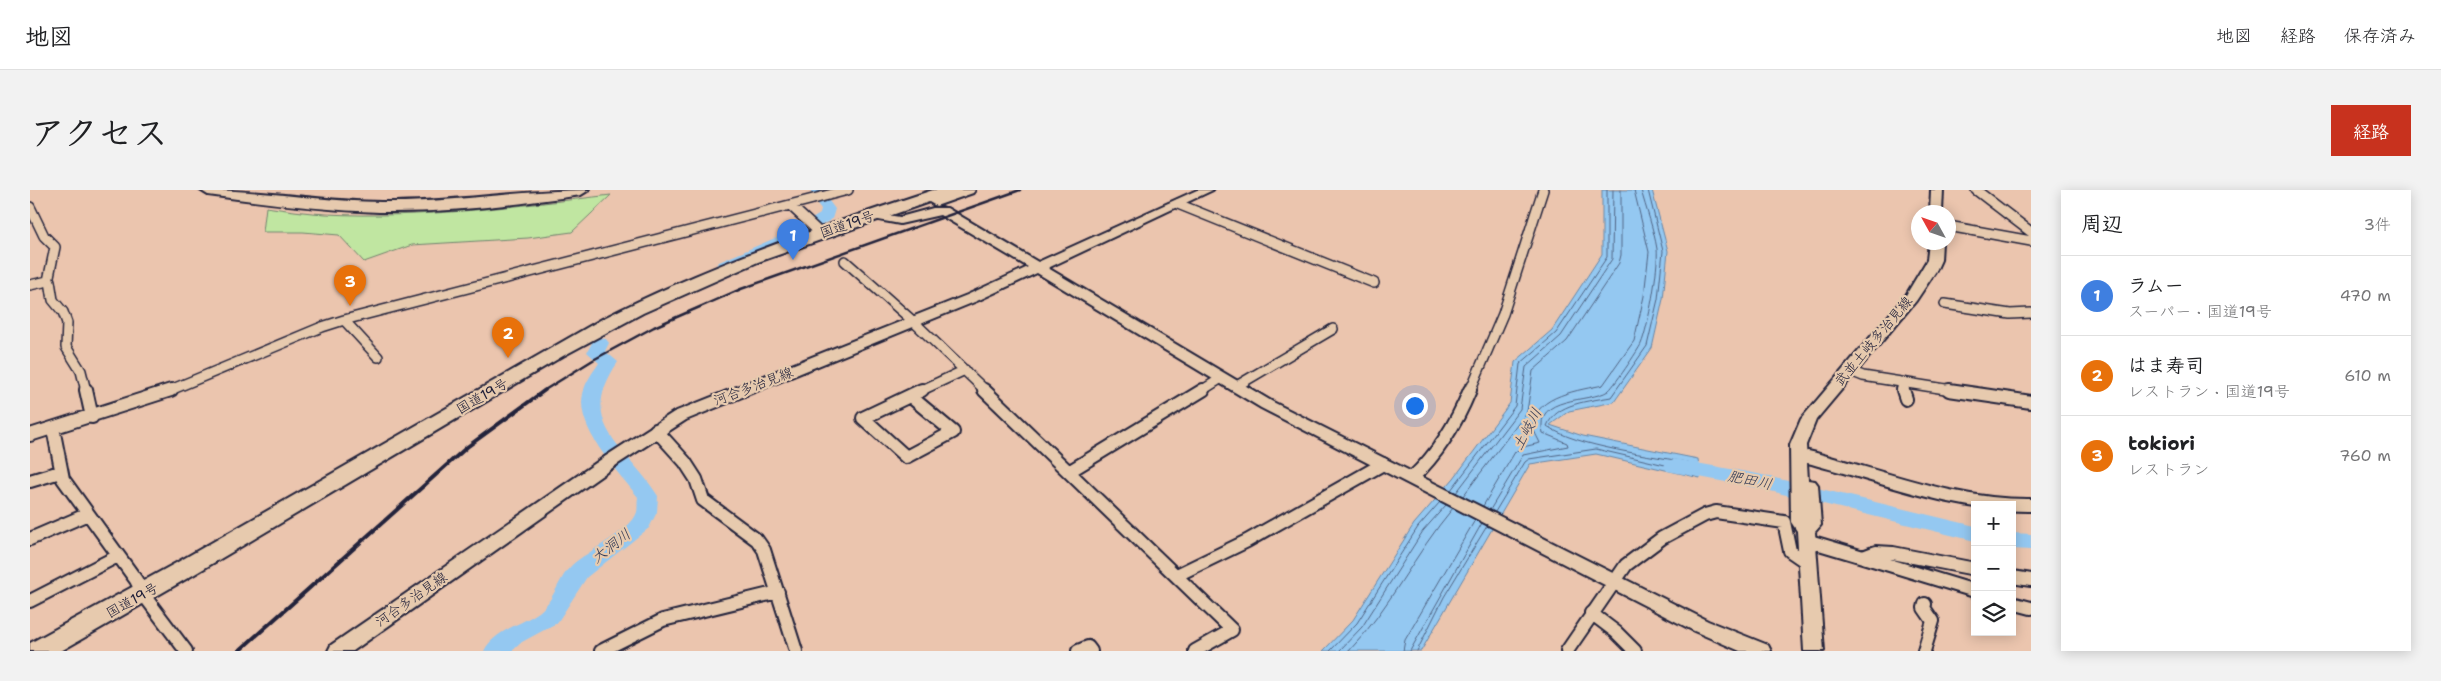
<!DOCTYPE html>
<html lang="ja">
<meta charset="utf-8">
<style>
body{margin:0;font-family:"Shantell Sans","Klee One",sans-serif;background:#f2f2f2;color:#202124}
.controls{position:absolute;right:15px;bottom:15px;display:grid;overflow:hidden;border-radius:0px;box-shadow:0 2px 12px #0003}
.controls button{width:45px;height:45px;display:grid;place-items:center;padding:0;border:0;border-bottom:1px solid #e0e0e0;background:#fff;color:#202124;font:25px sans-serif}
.compass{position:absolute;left:1881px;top:15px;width:45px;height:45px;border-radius:50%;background:#fff;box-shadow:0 2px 12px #0003;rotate:310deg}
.you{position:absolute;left:1384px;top:215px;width:18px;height:18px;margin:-12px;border:4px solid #fff;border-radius:50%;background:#1a73e8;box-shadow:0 0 0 8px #1a73e833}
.badge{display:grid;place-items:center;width:32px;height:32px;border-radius:50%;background:#c8321e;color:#fff;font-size:16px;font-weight:700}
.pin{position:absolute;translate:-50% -41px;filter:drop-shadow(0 1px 2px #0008)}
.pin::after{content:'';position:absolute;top:26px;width:18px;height:15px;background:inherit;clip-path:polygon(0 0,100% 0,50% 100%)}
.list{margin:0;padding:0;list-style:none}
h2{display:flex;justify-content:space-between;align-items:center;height:65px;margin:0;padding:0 20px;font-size:21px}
h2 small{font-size:16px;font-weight:400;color:#757577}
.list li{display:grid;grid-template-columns:32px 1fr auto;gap:15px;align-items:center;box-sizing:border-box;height:80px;padding:0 20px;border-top:1px solid #e0e0e0}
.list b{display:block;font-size:19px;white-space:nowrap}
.list p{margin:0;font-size:16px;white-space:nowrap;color:#757577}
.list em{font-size:16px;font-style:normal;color:#757577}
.icon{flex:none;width:28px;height:28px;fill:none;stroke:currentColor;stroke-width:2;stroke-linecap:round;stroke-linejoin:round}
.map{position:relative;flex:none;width:2001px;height:461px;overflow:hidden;border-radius:0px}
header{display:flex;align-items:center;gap:30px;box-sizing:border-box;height:70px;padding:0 25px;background:#fff;border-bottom:1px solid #e0e0e0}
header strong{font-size:24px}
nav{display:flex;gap:28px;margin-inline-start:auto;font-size:18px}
.intro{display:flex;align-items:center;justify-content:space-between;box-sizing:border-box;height:120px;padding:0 30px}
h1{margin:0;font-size:35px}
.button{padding:12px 22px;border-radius:0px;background:#c8321e;color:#fff;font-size:18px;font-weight:700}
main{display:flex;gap:30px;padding:0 30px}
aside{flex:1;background:#fff;border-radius:0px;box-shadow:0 2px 12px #0003}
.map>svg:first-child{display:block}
.green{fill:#c0e6a1;stroke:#71846e}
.water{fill:#94c8f1;stroke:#6686a8}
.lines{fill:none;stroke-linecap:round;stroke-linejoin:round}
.shore{stroke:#506484;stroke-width:1}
.river{fill:#94c8f1;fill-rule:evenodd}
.street-far1-casing{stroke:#22223b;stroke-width:12}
.street-casing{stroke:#22223b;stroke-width:16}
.secondary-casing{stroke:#22223b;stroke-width:4}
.highway-casing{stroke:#22223b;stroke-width:4}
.street-far1{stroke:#e7caae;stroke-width:9}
.street{stroke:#e7caae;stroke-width:12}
.secondary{fill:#e7caae;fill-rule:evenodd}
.highway{fill:#e7caae;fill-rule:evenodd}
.rail-far1{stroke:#22223b;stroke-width:2.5}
.rail{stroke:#22223b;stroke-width:4}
.labels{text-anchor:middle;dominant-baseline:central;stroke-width:4.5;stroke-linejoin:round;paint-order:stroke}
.street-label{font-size:14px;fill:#22223b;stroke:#e7caae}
.water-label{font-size:15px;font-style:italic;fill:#333b56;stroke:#e7caae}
</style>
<header>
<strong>地図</strong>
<nav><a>地図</a><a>経路</a><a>保存済み</a></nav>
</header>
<div class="intro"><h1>アクセス</h1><a class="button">経路</a></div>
<main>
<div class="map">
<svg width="2001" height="461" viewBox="0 0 2001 461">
<rect width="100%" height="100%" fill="#ebc5ae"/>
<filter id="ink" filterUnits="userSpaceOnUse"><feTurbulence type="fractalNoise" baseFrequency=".02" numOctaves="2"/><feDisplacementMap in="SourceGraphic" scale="10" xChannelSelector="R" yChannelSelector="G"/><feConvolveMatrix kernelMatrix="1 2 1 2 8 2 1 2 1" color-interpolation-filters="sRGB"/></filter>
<g filter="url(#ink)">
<path class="green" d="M581 5 542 42 498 48 382 55 334 72 309 45 273 42H233L236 17C256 20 276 23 296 24 392 29 487 16 581 5Z"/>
<path class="water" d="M1572 0H1622L1638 61 1633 109 1622 158 1584 212 1539 221 1520 235 1553 246 1668 269 1670 288 1566 264 1500 274 1391 461H1293L1323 430 1384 334 1424 288 1480 213 1485 172 1522 140 1572 64Z"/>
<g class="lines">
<path class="shore" d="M1421 300 1485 216 1490 174 1526 143 1577 67V0
M1426 303 1490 219 1496 177 1531 146 1582 69 1583 0
M1433 306 1497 222 1503 181 1537 151 1589 73 1591 65V0
M1453 316 1485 262 1493 257 1510 253C1508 248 1503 241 1503 235 1505 205 1551 200 1573 195L1604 151 1614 106 1619 62 1604 0
M1460 320 1493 265 1538 256 1537 253 1513 243C1503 205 1560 213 1578 201 1582 199 1609 159 1611 154 1618 138 1629 77 1627 59 1624 40 1616 19 1611 0
M1465 322 1495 272 1499 269 1566 259 1661 281 1664 279 1662 273C1625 266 1546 257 1517 236 1526 213 1560 211 1581 207L1617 156 1628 109 1633 61 1618 0
M1300 461 1327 433 1388 337 1410 312
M1309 461 1332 437 1393 341 1416 315
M1319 461C1360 418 1385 363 1423 318
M1373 461 1375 450 1445 330
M1380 461 1452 333
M1387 461 1414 407 1457 336"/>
<path class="river" d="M781 0H795L796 7 805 19 802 29 776 45 699 78H689L686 75 689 72 766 39 790 24 791 19 782 7Z
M570 148 576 149 579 153 575 161 588 172C544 236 598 257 628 306L627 322 619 338 557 387 527 433 492 452 482 461H454C465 440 491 435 509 422 524 411 529 387 542 375 557 361 601 342 607 322 608 318 607 312 608 307 588 282 545 238 553 204 555 192 563 182 569 173L557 162 564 149Z
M1644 269 1728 284 1945 336V351L1728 298 1637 281 1634 276 1637 271Z
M1982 343 2001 344V360L1982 359Z"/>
<defs>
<path id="street-far1" d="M1946 0 2001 42
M1148 14 1344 93
M760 15 790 43
M0 17 14 46 25 57 18 91H20L23 110 33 122 37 133 36 157 51 181 56 201
M1918 36 2001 51
M815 71 885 133 956 201
M0 95 18 91
M1915 114 1980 124 2001 123
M314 130 348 167
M1818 180 1833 186 1928 201
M1871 193 1874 201
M1205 197 1303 139
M138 201 292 137 314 130 818 0
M890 201 935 180
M1171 201 1190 189
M1440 201 1473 124 1513 0"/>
<path id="street" d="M56 200 62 227
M954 200 1202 440 1165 461
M1873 200 1876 209
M1919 200 2001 212
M880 206 923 242 876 267 833 228 892 200
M23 238 33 289 106 390 113 404 156 461
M626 240 655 272 666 289 673 310 727 350 734 360 766 461
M0 245 141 200
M1778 267C1852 286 1923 316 2001 315
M1040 281 1173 200
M1382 288C1409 263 1426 234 1440 200
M0 291 30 282
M0 349 58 324
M1776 350 1833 367 1846 362 1863 363 1945 379
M1833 367 1945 401
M1147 385 1217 351 1353 274
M1982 387 2001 390
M0 411 88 366
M1982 413 2001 418
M1561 423 1586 442 1605 461
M571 461 633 430 748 402
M1048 461 1058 457 1061 461
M1537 461 1596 375 1632 348 1675 325 1686 322 1754 332 1760 361 1776 372
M1894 461 1903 431 1894 418 1895 414"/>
<path id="secondary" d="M1167 0H1183L1018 78 1243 212 1678 431 1738 455 1741 461H1710L1664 441 1231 218 1007 83 947 111 656 230 588 274 323 461H298L301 455 576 266 644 222 937 105 998 77 910 25 870 34 838 28 836 25 838 22 870 27 903 18H917L1008 72Z
M1901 0H1913L1912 22H1900Z
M1899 52H1912L1911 70 1906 81 1886 111 1786 230 1776 255 1778 290 1785 291 1788 295 1791 335 1785 342 1794 461H1774L1767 341 1761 332 1760 255 1771 229 1876 105 1897 70Z"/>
<path id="highway" d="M170 0C231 0 290 11 351 12 421 13 489 0 559 0L551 5C484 15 417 23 349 22 292 20 235 13 178 5Z
M903 0H945L943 3 906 16 899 12 728 72 613 123 533 166 163 385 31 461H0V453L146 373 572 129C678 75 790 37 903 0Z"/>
</defs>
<use href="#street-far1" class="street-far1-casing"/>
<use href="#street" class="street-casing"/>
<use href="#secondary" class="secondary-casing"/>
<use href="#highway" class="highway-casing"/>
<use href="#street-far1" class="street-far1"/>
<use href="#street" class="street"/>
<use href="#secondary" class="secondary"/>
<use href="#highway" class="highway"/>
<path class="rail-far1" d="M513 201 563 170 624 137 711 99 990 0"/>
<path class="rail" d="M209 461 437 257 515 200"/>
</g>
</g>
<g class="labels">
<g class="street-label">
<text transform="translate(817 34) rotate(-19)">国道19号</text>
<text transform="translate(1843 151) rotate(-50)">武並土岐多治見線</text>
<text transform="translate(723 196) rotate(-21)">河合多治見線</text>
<text transform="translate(452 206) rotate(-30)">国道19号</text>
<text transform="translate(381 409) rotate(-35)">河合多治見線</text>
<text transform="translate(102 410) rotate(-29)">国道19号</text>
</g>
<g class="water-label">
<text transform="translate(1497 239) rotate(-62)">土岐川</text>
<text transform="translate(1720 290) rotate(12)">肥田川</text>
<text transform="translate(581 356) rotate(-38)">大洞川</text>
</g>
</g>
</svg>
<div class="controls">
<button>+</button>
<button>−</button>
<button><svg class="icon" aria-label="layers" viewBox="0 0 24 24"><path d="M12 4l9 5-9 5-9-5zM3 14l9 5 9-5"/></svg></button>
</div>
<svg class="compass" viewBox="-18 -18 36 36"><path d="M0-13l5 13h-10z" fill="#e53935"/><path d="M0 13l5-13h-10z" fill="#757577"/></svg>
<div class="you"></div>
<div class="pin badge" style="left:763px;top:70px;background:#3f7fe0">1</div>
<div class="pin badge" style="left:478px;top:168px;background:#e8710a">2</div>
<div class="pin badge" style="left:320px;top:116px;background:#e8710a">3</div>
</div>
<aside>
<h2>周辺<small>3件</small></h2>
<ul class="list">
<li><span class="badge" style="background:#3f7fe0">1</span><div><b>ラムー</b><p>スーパー · 国道19号</p></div><em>470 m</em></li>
<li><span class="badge" style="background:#e8710a">2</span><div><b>はま寿司</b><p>レストラン · 国道19号</p></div><em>610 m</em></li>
<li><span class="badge" style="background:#e8710a">3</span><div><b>tokiori</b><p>レストラン</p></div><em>760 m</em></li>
</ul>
</aside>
</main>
